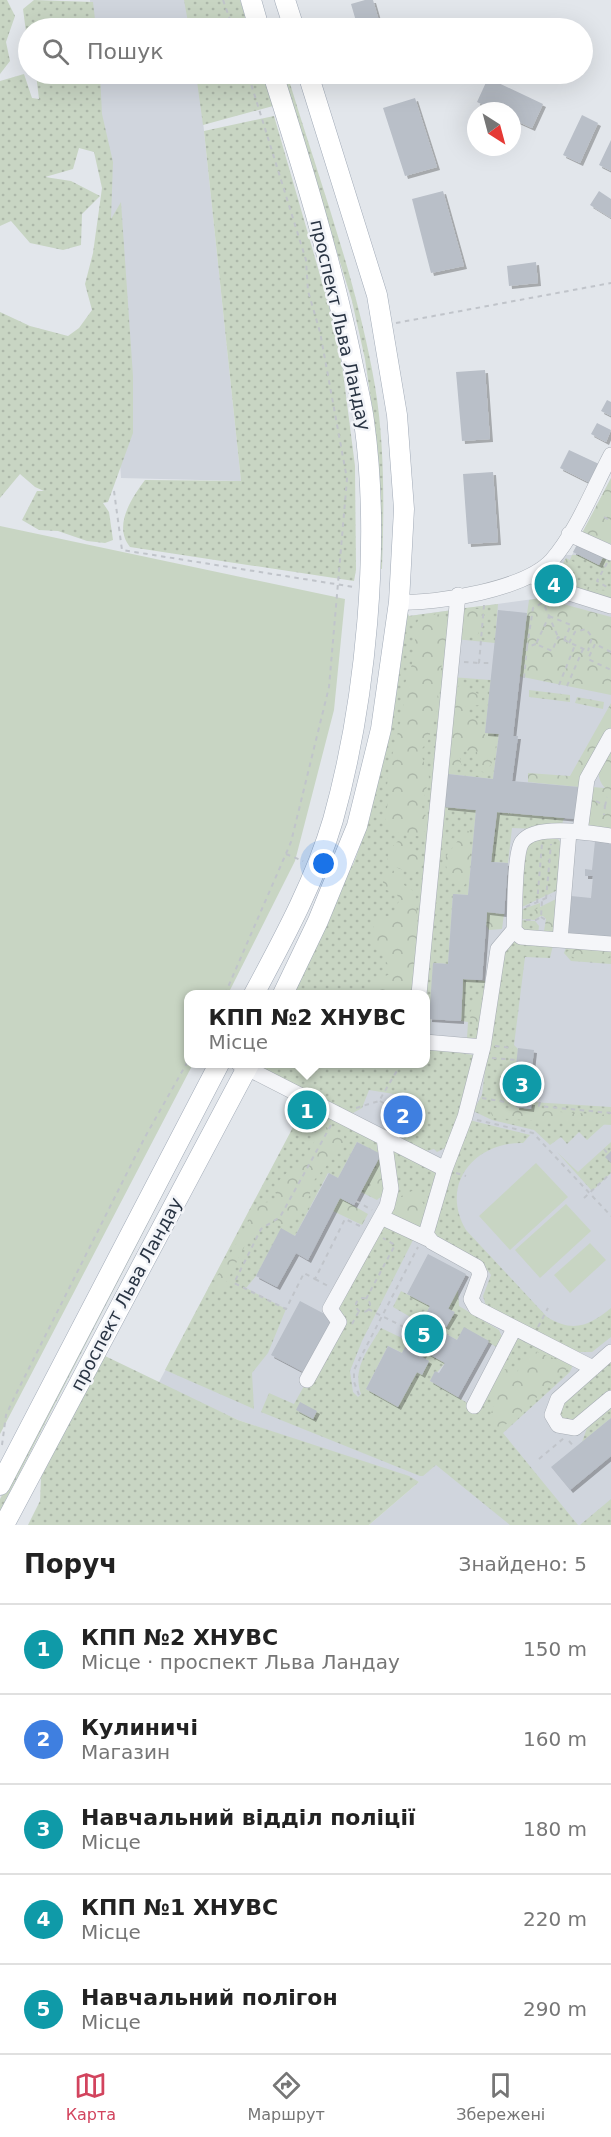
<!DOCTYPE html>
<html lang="uk">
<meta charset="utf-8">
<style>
body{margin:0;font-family:"DejaVu Sans",sans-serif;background:#f2f2f2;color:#222}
.compass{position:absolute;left:467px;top:102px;width:54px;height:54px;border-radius:50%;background:#fff;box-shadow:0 6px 24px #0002;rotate:144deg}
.you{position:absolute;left:324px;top:864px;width:21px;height:21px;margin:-15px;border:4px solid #fff;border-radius:50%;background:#1a73e8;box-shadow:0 0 0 9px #1a73e833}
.badge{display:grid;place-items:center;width:39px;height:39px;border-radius:50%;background:#d2445e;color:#fff;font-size:20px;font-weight:700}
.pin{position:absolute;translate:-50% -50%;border:3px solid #fff;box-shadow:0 2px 6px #0006}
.popup{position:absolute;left:184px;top:990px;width:246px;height:78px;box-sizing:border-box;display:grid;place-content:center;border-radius:12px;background:#fff;filter:drop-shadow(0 2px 4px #0005);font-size:20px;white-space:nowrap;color:#767676}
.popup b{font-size:22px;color:#222}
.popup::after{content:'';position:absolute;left:50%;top:100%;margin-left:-12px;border:12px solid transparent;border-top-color:#fff}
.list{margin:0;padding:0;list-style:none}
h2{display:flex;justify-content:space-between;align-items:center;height:78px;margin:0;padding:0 24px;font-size:26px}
h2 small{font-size:20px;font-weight:400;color:#767676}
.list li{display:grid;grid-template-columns:39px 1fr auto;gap:18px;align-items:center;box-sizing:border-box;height:90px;padding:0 24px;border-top:2px solid #e0e0e0}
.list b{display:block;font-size:22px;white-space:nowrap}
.list p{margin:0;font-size:20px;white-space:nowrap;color:#767676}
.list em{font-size:20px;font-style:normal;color:#767676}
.icon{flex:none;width:33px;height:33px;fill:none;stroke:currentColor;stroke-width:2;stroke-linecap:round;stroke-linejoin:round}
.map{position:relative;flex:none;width:611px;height:1525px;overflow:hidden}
.search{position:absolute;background:#fff;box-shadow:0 6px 24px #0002;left:18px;right:18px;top:18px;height:66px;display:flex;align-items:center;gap:15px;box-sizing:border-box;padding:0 21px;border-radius:33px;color:#767676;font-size:22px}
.sheet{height:528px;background:#fff}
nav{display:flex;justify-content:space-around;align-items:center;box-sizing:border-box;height:84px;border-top:2px solid #e0e0e0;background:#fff;font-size:16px;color:#767676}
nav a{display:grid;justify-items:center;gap:3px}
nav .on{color:#d2445e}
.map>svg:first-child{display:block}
.built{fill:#d0d5dd}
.grass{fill:url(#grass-dots)}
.forest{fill:url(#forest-crowns)}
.garden{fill:#c8d5c3}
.building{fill:#b9bfc8;filter:url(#shadow)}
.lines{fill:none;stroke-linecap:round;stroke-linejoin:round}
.minor-casing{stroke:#a7adb5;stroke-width:16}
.major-casing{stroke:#a1aab7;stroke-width:21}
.path{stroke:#c0c4ca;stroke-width:2;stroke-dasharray:4.5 4.5;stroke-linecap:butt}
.minor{stroke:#f5f6f9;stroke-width:15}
.major{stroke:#fff;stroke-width:20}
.labels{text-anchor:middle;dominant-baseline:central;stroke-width:5;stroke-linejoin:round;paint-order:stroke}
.street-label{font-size:18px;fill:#293443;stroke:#f2f4f8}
</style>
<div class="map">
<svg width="611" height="1525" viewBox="0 0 611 1525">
<defs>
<pattern id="grass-dots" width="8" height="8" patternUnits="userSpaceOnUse" patternTransform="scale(1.5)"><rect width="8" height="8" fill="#c8d5c3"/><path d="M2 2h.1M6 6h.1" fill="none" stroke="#acb7a9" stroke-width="1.8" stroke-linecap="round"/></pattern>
<pattern id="forest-crowns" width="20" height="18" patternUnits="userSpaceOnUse" patternTransform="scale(1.5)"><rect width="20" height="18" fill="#c8d5c3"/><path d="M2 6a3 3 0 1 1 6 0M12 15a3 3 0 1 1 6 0" fill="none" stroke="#acb7a9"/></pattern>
<filter id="shadow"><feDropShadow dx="3" dy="3" stdDeviation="0" flood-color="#0004"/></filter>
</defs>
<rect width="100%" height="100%" fill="#e2e6eb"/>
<path class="built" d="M90 0H190L193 28H92Z
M95 74H198L241 481 121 478Z
M611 478V1525H369L419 1482 238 1420 158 1384 327 1064H425V994L409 616 541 598 564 555H572Z"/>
<path class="grass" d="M0 0H7L15 16 6 42 10 61 0 74Z
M34 0 93 2 96 28H28V47L23 9Z
M184 0H240L249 28H189Z
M24 74 32 98 39 99 36 74H100L102 114 113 162 111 219 121 202 133 376V433L108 502 103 503 109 512 113 540 105 543 87 541 58 531 39 530 22 520 37 491H44L35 487 20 474 0 498V312L30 326 68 336 79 328 92 310 85 284 93 253 102 188 94 152 79 148 73 169 45 177 71 181 100 196 82 214 81 245 63 250 30 243 11 221 0 226V81Z
M196 74H263L273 106 203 125Z
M282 74H287C318 177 357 280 375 386 385 446 384 509 382 569L377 568 374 421 365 359 352 301Z
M274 116 339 341 355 466 356 570 354 581 130 547C113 526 131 499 145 480L241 481 204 131Z
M572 555H579L599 565 604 555 611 559V598L566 585 563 577Z
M498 604 495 643 455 639 457 609Z
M406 609 409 616 453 610 415 994H288L342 875 353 865 368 824 364 814Z
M451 677 491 680 485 732 499 734 493 779 448 774Z
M529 690 570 695V702L529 697Z
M577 697 604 702 603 709 575 703Z
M445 807 476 810 468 895 453 894 448 964 433 963 430 1032 426 1031 425 994Z
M497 812 564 818 560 830 512 828 508 863 491 862Z
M539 836 558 839 561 843 560 889 522 907 520 851Z
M540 903V916L535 920 520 919 517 911Z
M519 920 535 921 539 926 538 934 524 936Z
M515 941 553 945 550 958 525 957 514 1045 518 1049 512 1100 517 1101V1107L531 1109 532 1102 611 1107V1124L608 1121 587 1140 579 1132 567 1144 561 1137 550 1145 534 1130 492 1120 473 1111 482 1095 500 952Z
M567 945 611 949V964L571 961 564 953Z
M463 979 487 981 478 1039 467 1038 468 1022 461 1021Z
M426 1047 473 1055 467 1094 447 1147 437 1152 434 1149 426 1151 398 1138 419 1098 369 1090 362 1108 351 1114 261 1069 259 1064H425Z
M223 1077 0 1511V1499Z
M313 1108 383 1144C385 1162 394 1187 377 1200L361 1192 381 1155 357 1142 338 1178 328 1173 295 1236 281 1229 256 1276 246 1288 286 1309 268 1353 252 1373 254 1409 165 1370 301 1112Z
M469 1120 530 1135 523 1143C475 1142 439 1184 466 1230L547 1317C573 1333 589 1326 611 1308V1337L592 1352H579L486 1306 483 1296 491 1275 481 1261 437 1238 433 1229Z
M611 1142V1173L592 1191 557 1152 578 1172Z
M392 1148 437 1172 419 1230 390 1215Z
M383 1224 413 1240 362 1341 350 1371 353 1392 358 1397 361 1394C352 1368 368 1350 381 1328L408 1341 402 1353 388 1346 366 1389 398 1406 417 1372 422 1374 429 1361 422 1357 425 1352 445 1363 430 1381 476 1408 516 1338 520 1337 573 1365 570 1372 503 1433 578 1525H510L436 1465 423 1476H420L261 1412 269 1393 294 1404 333 1334 343 1327 339 1304Z
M458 1289 459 1306 499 1330 502 1337 498 1348 464 1328 457 1340 439 1330 442 1325 447 1327 454 1312 448 1308Z
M401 1291 430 1306 421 1323 393 1307Z
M103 1355 238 1420 409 1476 419 1482 369 1525H28L40 1501 41 1477Z
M611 1359V1393L578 1422 563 1424 558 1409Z
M611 1408V1418L582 1442 587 1428Z
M611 1499V1525H580Z"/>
<path class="forest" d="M611 478V544L582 533Z
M566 558 576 563V568L570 573 567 582C582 582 596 593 611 590V604L554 581Z
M541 598 611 617V695L518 676 529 600Z
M466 609H479C483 618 481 629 476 638L460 634 458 613Z
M436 614 450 617 440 675 444 681 436 692 440 700 428 741 420 751 429 777 422 807 428 821 423 837 399 833 388 826 385 818 390 792 387 786 389 768 403 712 404 703 399 692C409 680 415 658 415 642 415 632 413 628 419 619Z
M459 685 483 696 479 705 464 707 472 718 480 721 486 738 497 740 493 761 485 773 479 770 477 752 470 750 459 753 462 768 445 772 454 696Z
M611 703V736L579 787 528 782V773L570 776Z
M611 744V829L588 826 592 787 605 788C591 773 604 759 611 744Z
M466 830 470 832C468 849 474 874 463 887L447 869 444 859Z
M399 840 409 843 415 854 423 857 419 869 414 874 387 864 389 850Z
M389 869 399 873 404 885 415 892 418 926 412 994H367L377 980 392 973 378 945 372 940C375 921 371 921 392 915L399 901 397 894 384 889 382 874Z
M556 899 558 900 555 935H546L544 931 546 919 543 916 534 917 532 911Z
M487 912 504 914 502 929 489 930 486 925Z
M575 948 604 951 610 956C602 964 574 962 566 952Z
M478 999 483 1002 479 1027H474L469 1014Z
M493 1108 611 1115V1125L493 1118 490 1110Z
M326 1127 344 1136C346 1149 341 1151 331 1157 328 1168 317 1174 312 1184 309 1188 311 1193 309 1197 305 1210 295 1219 284 1225L266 1221C243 1236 237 1269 221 1290L216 1289 215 1281 259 1203 279 1201 274 1189C281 1174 293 1170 304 1158 313 1148 315 1134 326 1127Z
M377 1145 382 1149C385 1166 389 1183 380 1198L374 1196 370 1189 381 1156Z
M414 1190 420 1193V1199L425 1206 423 1219 418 1227 398 1218 395 1212 399 1197Z
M340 1198 368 1214 362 1225 333 1211Z
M537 1352 571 1365 513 1420 500 1428 488 1423 495 1401 489 1393 498 1370 505 1369 517 1373 524 1356 535 1357Z"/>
<path class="garden" d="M0 526 345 599 334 710 295 861 228 994H188V1064H193L0 1434Z
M536 1163 568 1197 510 1250 479 1216Z
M566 1204 591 1231 540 1278 515 1250Z
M590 1243 606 1260 570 1293 554 1275Z"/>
<path class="building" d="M365 0H373L381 28H358L351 4Z
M488 78 543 104 532 128 512 119V111H496L477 102Z
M415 98 437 167 405 176 383 108Z
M582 115 598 123 580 163 563 155Z
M611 140V171L599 165Z
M443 191 464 266 431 273 412 199Z
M599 191 611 199V218L590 205Z
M536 262 538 283 509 286 507 266Z
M485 370 490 439 462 441 456 372Z
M607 400 611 402V416L601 411Z
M597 423 611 430 606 442 591 434Z
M569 450 599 464 590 483 560 468Z
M493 472 498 542 468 544 463 474Z
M578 543 604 555 599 565 573 552Z
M498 610 527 613 513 736H518L512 781 579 787 576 819 497 812 491 862 508 863 504 914 487 912 482 980 463 979 461 1021 429 1019 433 963 448 964 453 894 468 895 476 810 445 807 448 774 493 779 499 734 485 733Z
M595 841 611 842V940L566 935 571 896 591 898 593 876H585V869L592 870Z
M518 1048 534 1050 528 1102H532L531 1109 516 1107 517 1101 512 1100Z
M306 1103 314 1107 309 1116 301 1112Z
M404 1103 413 1109 405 1124 395 1119Z
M357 1142 381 1154 354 1205 340 1198 308 1260 296 1253 277 1287 256 1276 281 1228 295 1236 329 1173 338 1178Z
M611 1151V1163L605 1157Z
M428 1254 466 1274 448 1309 455 1312 446 1327 442 1325 439 1330 457 1340 464 1327 489 1341 458 1397 430 1381 435 1371 439 1373 445 1363 425 1352 422 1357 429 1361 422 1375 417 1372 398 1407 366 1389 388 1346 402 1353 408 1341 401 1337 411 1318 421 1323 430 1306 407 1294Z
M300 1301 336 1320 307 1374 271 1355Z
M300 1402 317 1411 313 1419 296 1410Z
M611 1418V1456L570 1490 551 1467Z"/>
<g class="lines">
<defs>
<path id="minor" d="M569 534 611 553
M532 575 547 586 611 606
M399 602C437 604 526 589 552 560 576 533 594 487 611 455
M580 832 587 779 611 736
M611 836C591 833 535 823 522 842 514 854 515 913 514 930L521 937 611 944
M514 930 498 949 483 1047 465 1117 445 1169 426 1234 432 1242 477 1267 480 1274 471 1299 476 1308 593 1368
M560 940 569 832
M419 994 458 595
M425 1042 483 1047
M239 1064 445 1169
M381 1217 428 1239
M611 1352 558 1399 552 1415 558 1425 575 1428 611 1398
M307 1380 339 1322 330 1309 387 1206 391 1189 384 1138
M474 1406 514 1329"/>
<path id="major" d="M251 0 259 28
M285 0 294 28
M254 994C284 938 315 881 333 820 366 702 381 543 364 421 361 397 354 374 350 351 330 257 302 165 273 74
M283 994 318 921 357 826 381 729 399 602 404 509 397 415 377 295 308 74
M0 1485 219 1064
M4 1525 249 1064"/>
</defs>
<use href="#minor" class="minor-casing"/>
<use href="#major" class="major-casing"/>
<path class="path" d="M223 0 233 28
M396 323 611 283
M114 491 122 550 354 587
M604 517 611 521
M607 563 597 581 610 589
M545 598 543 602 558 637
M484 605 479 663H492
M549 616 571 625 564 640 558 637 552 651 536 644Z
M564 640 588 651
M569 643 575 632 586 629 592 637 588 651
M527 647 533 608 542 603
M611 652 595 644 588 659 611 670
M464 662 479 663
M524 678 527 647 536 644
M559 685 575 645
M567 686 583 649
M596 801 605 806 604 815
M605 806 607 797
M286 854 303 861
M546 899 551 844
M537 903 542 844
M526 907 551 896
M541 917 549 922
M526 920H536L541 917 542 901
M225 994 291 842 329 687 347 479 320 332 308 291 306 260 248 74
M495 1046 513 1048
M492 1058 516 1060
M482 1098 517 1104
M380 1101 399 1112
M540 1102 539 1106 611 1113
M356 1108 379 1101 401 1064
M477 1120 533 1133 611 1216
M331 1125 280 1217 261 1229 234 1283 286 1309 304 1273 315 1279 345 1219 362 1227
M604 1149 608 1154
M456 1173 466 1176
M584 1198 611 1173
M356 1201 372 1210
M315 1279 328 1286
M356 1305a7 7 0 1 1 14 0a7 7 0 1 1-14 0Z
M366 1299 395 1245 383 1238
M368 1309 406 1328
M352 1324 359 1311
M538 1327 548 1308
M359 1395 354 1382V1370L418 1247
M569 1441 575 1448
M2 1445 6 1415 14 1398 145 1137 188 1061
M539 1459 564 1438"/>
<use href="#minor" class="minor"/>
<use href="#major" class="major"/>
</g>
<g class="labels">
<g class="street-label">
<text transform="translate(341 325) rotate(77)">проспект Льва Ландау</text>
<text transform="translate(126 1294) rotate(-62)">проспект Льва Ландау</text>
</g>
</g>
</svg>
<svg class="compass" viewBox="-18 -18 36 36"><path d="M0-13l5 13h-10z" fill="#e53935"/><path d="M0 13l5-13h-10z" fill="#767676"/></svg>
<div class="you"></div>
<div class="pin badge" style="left:307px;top:1110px;background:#0f9aa8">1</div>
<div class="popup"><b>КПП №2 ХНУВС</b>Місце</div>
<div class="pin badge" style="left:403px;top:1115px;background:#3f7fe0">2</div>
<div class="pin badge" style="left:522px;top:1084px;background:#0f9aa8">3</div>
<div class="pin badge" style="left:554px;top:584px;background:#0f9aa8">4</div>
<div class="pin badge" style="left:424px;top:1334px;background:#0f9aa8">5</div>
<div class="search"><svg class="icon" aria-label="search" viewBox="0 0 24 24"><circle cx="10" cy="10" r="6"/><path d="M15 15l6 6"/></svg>Пошук</div>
</div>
<section class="sheet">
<h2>Поруч<small>Знайдено: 5</small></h2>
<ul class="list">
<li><span class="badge" style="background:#0f9aa8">1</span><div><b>КПП №2 ХНУВС</b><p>Місце · проспект Льва Ландау</p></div><em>150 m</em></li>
<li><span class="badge" style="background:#3f7fe0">2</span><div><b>Кулиничі</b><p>Магазин</p></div><em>160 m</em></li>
<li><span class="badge" style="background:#0f9aa8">3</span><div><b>Навчальний відділ поліції</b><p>Місце</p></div><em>180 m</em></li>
<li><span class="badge" style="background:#0f9aa8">4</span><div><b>КПП №1 ХНУВС</b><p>Місце</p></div><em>220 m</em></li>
<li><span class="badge" style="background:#0f9aa8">5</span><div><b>Навчальний полігон</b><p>Місце</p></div><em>290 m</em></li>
</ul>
</section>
<nav>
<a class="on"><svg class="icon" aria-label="map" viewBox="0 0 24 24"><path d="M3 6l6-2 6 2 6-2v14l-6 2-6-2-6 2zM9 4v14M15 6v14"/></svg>Карта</a>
<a><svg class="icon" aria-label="directions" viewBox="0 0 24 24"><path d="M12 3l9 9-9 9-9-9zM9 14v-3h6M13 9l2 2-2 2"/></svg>Маршрут</a>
<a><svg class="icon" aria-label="saved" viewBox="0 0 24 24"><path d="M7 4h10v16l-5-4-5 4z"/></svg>Збережені</a>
</nav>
